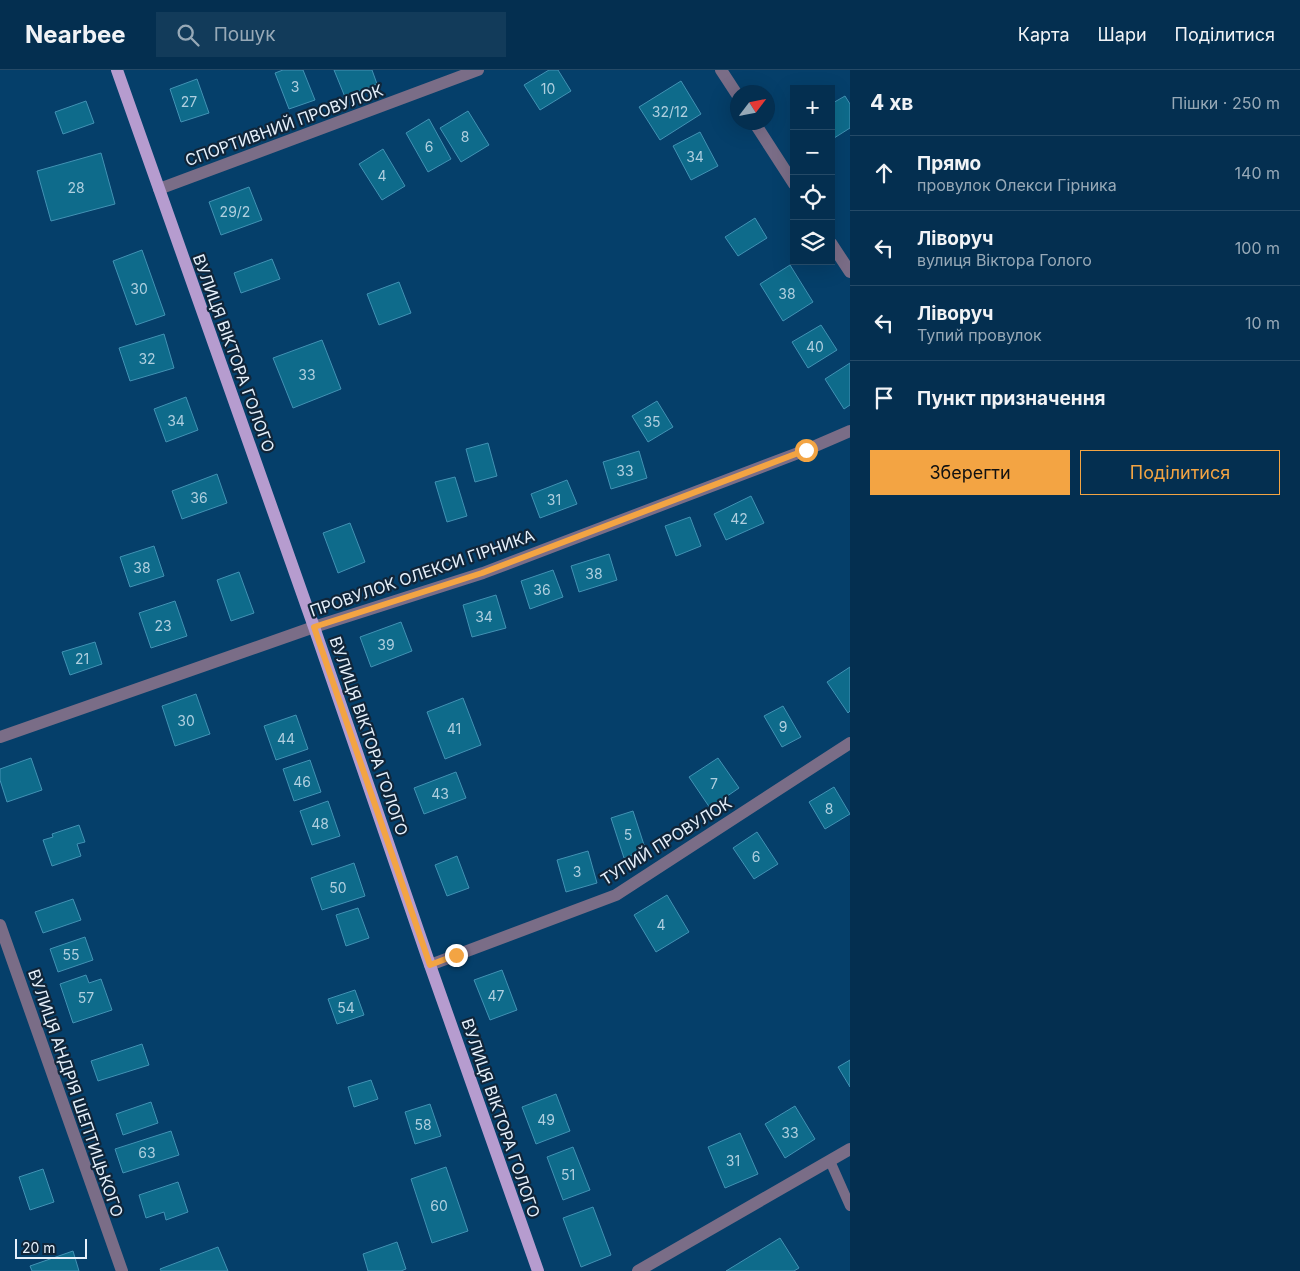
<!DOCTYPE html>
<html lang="uk">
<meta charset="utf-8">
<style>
body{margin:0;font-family:Inter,sans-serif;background:#123b5a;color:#f1f3f6}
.controls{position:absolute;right:15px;top:15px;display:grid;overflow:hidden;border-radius:0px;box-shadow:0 5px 20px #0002}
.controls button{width:45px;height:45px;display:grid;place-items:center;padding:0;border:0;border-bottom:1px solid #254a67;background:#042f50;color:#f1f3f6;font:25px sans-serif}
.compass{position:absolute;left:730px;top:15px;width:45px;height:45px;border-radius:50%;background:#042f50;box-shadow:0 5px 20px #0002;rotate:58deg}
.scale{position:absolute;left:15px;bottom:12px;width:72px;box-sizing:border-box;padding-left:5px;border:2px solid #e5f0fb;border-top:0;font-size:14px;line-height:18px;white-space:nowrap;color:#e5f0fb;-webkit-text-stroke:4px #102539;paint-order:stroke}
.stop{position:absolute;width:15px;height:15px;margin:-11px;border:4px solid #f3a443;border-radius:50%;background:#fff}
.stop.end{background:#f3a443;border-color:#fff;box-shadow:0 1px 5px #0008}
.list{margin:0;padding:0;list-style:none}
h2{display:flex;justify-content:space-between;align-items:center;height:65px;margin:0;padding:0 20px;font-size:21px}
h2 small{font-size:16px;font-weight:400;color:#97a9b7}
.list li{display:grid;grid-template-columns:32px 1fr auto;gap:15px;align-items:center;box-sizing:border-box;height:75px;padding:0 20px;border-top:1px solid #254a67}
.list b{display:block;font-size:19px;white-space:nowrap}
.list p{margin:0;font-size:16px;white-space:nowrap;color:#97a9b7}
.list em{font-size:16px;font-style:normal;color:#97a9b7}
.actions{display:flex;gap:10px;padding:15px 20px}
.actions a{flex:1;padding:11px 0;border:1px solid #f3a443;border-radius:0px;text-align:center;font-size:18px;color:#f3a443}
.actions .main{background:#f3a443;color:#111}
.icon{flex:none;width:28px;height:28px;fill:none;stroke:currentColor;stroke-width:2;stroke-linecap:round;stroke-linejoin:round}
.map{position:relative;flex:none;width:850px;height:1201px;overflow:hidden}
header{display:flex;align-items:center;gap:30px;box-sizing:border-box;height:70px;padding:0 25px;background:#042f50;border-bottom:1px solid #254a67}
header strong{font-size:24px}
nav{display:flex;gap:28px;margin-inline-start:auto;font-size:18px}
.search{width:350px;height:45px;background:#123b5a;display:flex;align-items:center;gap:12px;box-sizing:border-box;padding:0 18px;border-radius:0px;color:#97a9b7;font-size:19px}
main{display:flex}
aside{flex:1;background:#042f50}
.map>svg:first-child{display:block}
.building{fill:#0e6b8b;stroke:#4292b4}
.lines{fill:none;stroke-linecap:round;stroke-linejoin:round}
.service{stroke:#7a6d87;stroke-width:10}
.minor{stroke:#7a6d87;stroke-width:12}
.primary{stroke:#b69ccf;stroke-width:12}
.route{stroke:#f3a443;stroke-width:6}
.labels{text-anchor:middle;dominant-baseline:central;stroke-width:4.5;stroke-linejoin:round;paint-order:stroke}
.number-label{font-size:14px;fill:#afcfdf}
.street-label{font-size:16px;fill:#e5f0fb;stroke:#102539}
</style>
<header>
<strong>Nearbee</strong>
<div class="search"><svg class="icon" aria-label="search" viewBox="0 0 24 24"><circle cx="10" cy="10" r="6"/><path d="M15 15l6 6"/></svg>Пошук</div>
<nav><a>Карта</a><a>Шари</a><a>Поділитися</a></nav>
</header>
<main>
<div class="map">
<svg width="850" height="1201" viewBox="0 0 850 1201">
<rect width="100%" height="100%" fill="#053f6a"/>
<path class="building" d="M283 0H303L315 30 289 39 275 3Z
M334 0H372L377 14 345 27Z
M549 0H558L571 21 540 40 524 15Z
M197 9 209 43 181 52 170 19Z
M681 11 701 44 660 70 639 37Z
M845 26 850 34V58L831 70V34Z
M86 31 94 53 63 64 55 42Z
M468 41 489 75 461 92 440 58Z
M429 49 451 89 428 102 406 63Z
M700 62 718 96 691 110 673 76Z
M383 79 405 116 382 130 359 94Z
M101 83 115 134 51 151 37 101Z
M249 117 262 150 221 165 209 132Z
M755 148 767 168 738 186 725 167Z
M142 180 165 245 136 255 113 191Z
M272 189 280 209 241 223 234 203Z
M790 195 813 232 783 251 760 214Z
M399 212 411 243 379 255 367 224Z
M821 255 837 280 808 298 792 272Z
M164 264 174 298 130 311 119 278Z
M322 270 341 319 293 338 273 288Z
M850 293V335L844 339 825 309Z
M186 327 198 360 166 372 154 339Z
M657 331 673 357 648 372 632 346Z
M488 373 497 406 475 412 466 379Z
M639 381 647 408 611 419 603 392Z
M217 404 227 433 182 449 172 421Z
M455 407 467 446 447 452 435 412Z
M567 410 577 434 540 448 531 424Z
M751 426 764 453 726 470 714 444Z
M690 447 701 476 676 486 665 456Z
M350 453 365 492 338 503 323 463Z
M154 476 164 506 130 517 120 487Z
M609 484 617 510 579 522 571 496Z
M553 500 563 527 530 539 521 511Z
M239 502 254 543 231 551 217 510Z
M496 525 506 558 472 567 463 535Z
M175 531 187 566 151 578 139 543Z
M401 552 412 581 371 597 360 567Z
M95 572 102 594 70 605 62 582Z
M850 597V641L848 643 827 612Z
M196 624 210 664 175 676 162 636Z
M463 628 481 675 445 689 427 642Z
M783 636 801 667 782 677 764 646Z
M296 645 308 679 276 690 264 656Z
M31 688 42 720 7 732 0 710V699Z
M718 688 739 718 710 738 689 707Z
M310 690 321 722 294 731 283 699Z
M456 702 466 728 424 744 414 718Z
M834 717 850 744 825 759 809 732Z
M328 731 340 766 312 775 300 741Z
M633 741 646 781 624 788 611 748Z
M79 755 85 772 77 774 81 786 52 796 43 770 53 767 52 764Z
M757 762 778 794 754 809 733 778Z
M588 781 597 813 566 822 557 790Z
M457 786 469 818 447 826 435 795Z
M354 793 365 826 322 840 311 808Z
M667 825 689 862 656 882 634 845Z
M73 829 81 850 43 863 35 842Z
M358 838 369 868 346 876 336 845Z
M85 867 93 890 58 902 50 879Z
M502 900 517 940 490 950 474 910Z
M86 905 89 913 101 909 112 940 73 953 60 914Z
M355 920 364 945 337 954 328 929Z
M142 974 149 995 98 1011 91 991Z
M850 990V1017L838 997Z
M371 1010 378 1029 354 1037 348 1017Z
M556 1024 570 1061 536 1074 522 1037Z
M151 1032 158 1053 123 1065 116 1044Z
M430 1034 441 1066 415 1074 405 1042Z
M795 1036 815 1069 785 1088 765 1054Z
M171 1061 179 1085 123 1103 115 1079Z
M740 1063 758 1104 725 1118 708 1077Z
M573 1077 590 1120 563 1130 547 1087Z
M446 1097 468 1161 432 1173 411 1109Z
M43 1099 54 1132 30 1140 19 1107Z
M178 1112 188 1142 166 1150 164 1142 146 1148 139 1125Z
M593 1137 611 1185 581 1197 563 1148Z
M780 1168 799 1198 794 1201H726Z
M397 1172 406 1199 401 1201H368L363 1184Z
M218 1177 228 1201H161L160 1199Z
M73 1181 79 1201H32L30 1196Z"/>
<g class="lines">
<path class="service" d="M830 1091 850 1136"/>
<path class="minor" d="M721 0 738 26
M754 52 794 114
M159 119 478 0
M831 173 850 202
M0 667 314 557 483 503 806 380 850 361
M0 855 122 1201
M430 895 616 825 850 673
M638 1201 850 1079"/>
<path class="primary" d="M117 0 314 557 430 895 538 1201"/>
</g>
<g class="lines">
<path class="route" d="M456 885 430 895 314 557 482 503 806 380"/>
</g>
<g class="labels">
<g class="number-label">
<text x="295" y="16">3</text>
<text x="548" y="18">10</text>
<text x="189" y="31">27</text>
<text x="670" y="41">32/12</text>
<text x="465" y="66">8</text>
<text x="429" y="76">6</text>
<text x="695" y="86">34</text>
<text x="382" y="105">4</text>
<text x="76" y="117">28</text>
<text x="235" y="141">29/2</text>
<text x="139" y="218">30</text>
<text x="787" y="223">38</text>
<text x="815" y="276">40</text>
<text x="147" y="288">32</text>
<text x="307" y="304">33</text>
<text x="176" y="350">34</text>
<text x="652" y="351">35</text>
<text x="625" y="400">33</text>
<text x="199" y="427">36</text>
<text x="554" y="429">31</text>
<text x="739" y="448">42</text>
<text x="142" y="497">38</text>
<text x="594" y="503">38</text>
<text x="542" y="519">36</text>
<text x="484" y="546">34</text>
<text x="163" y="555">23</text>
<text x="386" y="574">39</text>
<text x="82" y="588">21</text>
<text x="186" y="650">30</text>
<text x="783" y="656">9</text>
<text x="454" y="658">41</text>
<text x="286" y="668">44</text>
<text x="302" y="711">46</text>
<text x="714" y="713">7</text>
<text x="440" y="723">43</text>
<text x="829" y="738">8</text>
<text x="320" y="753">48</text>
<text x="628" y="764">5</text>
<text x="756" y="786">6</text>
<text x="577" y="801">3</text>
<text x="338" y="817">50</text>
<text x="661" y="854">4</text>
<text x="71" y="884">55</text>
<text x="496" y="925">47</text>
<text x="86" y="927">57</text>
<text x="346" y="937">54</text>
<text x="546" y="1049">49</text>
<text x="423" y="1054">58</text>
<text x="790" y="1062">33</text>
<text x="147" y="1082">63</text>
<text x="733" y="1090">31</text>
<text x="568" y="1104">51</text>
<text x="439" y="1135">60</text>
</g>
<g class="street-label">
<text transform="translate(284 55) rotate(-20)">СПОРТИВНИЙ ПРОВУЛОК</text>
<text transform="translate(234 283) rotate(70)">ВУЛИЦЯ ВІКТОРА ГОЛОГО</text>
<text transform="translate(422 503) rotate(-19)">ПРОВУЛОК ОЛЕКСИ ГІРНИКА</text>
<text transform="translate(369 666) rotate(71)">ВУЛИЦЯ ВІКТОРА ГОЛОГО</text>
<text transform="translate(666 771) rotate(-32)">ТУПИЙ ПРОВУЛОК</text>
<text transform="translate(76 1023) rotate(71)">ВУЛИЦЯ АНДРІЯ ШЕПТИЦЬКОГО</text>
<text transform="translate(501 1048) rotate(71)">ВУЛИЦЯ ВІКТОРА ГОЛОГО</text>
</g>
</g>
</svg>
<div class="controls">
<button>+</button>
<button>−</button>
<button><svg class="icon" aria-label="locate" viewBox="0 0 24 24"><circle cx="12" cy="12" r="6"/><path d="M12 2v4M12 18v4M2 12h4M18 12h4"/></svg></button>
<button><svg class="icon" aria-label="layers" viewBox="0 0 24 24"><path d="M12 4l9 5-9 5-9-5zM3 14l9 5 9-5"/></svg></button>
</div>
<svg class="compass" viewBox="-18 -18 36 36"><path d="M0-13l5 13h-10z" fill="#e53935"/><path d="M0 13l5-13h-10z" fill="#97a9b7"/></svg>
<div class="scale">20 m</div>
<div class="stop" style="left:806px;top:380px"></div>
<div class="stop end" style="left:456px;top:885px"></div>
</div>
<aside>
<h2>4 хв<small>Пішки · 250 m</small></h2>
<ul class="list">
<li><svg class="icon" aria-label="ahead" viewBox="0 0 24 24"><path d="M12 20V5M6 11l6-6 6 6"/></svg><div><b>Прямо</b><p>провулок Олекси Гірника</p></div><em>140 m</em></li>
<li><svg class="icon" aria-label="left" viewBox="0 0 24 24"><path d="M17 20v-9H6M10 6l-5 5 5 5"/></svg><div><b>Ліворуч</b><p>вулиця Віктора Голого</p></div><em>100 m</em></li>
<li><svg class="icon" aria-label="left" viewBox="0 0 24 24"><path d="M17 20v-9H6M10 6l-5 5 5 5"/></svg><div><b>Ліворуч</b><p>Тупий провулок</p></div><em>10 m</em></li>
<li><svg class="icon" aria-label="arrive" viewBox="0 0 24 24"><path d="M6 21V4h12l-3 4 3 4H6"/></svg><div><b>Пункт призначення</b></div></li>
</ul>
<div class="actions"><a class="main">Зберегти</a><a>Поділитися</a></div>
</aside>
</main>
